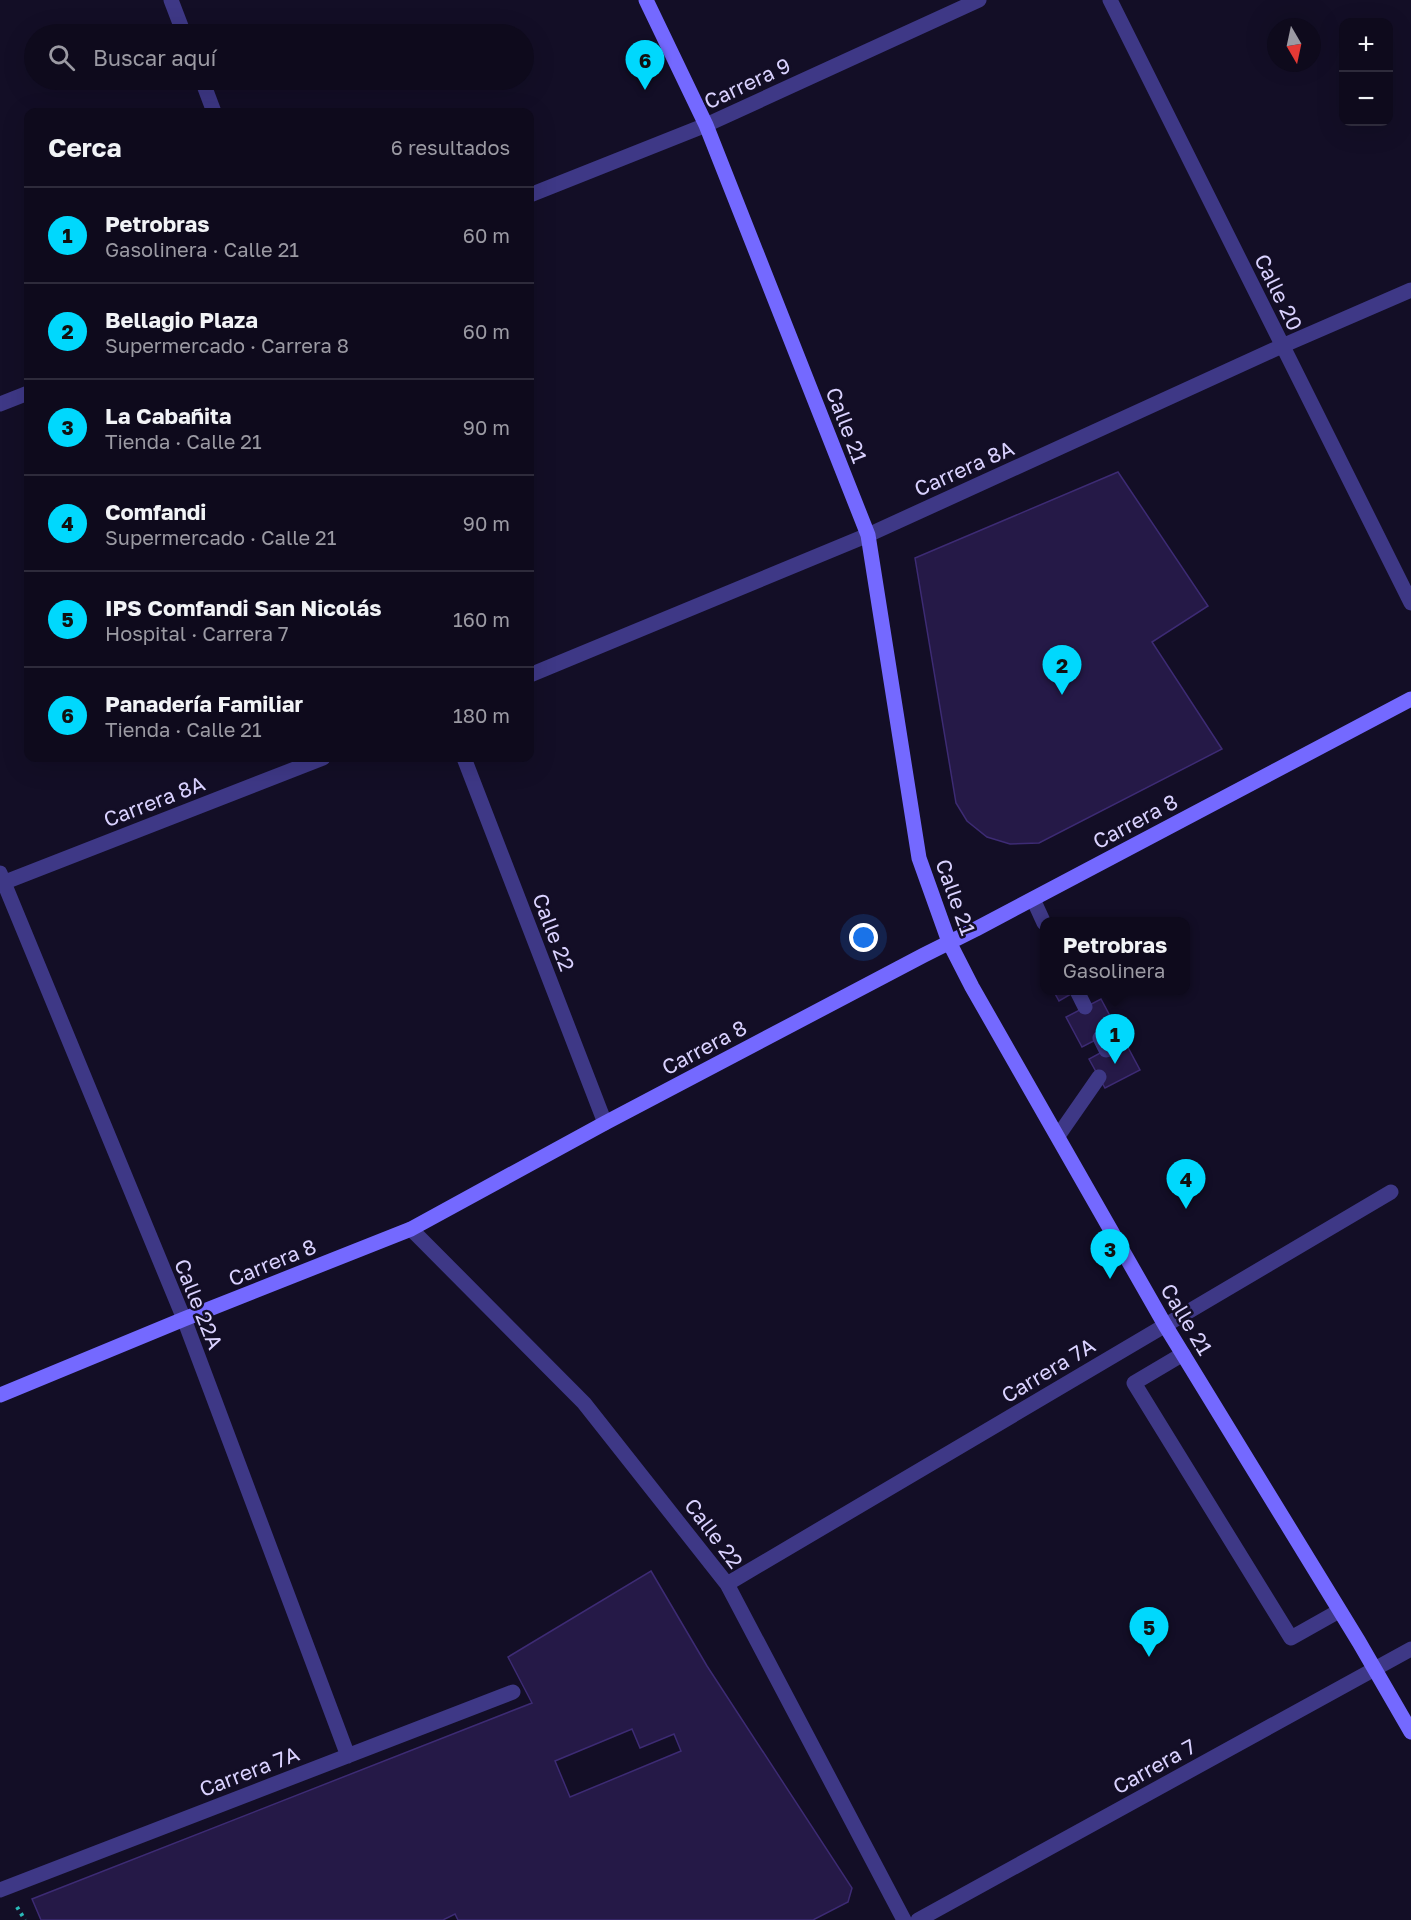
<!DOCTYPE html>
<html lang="es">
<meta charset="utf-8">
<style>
body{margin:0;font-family:"Golos Text",sans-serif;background:#171325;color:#f1f3f6}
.controls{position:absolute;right:18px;top:18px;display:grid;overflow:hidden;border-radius:12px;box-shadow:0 6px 24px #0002}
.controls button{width:54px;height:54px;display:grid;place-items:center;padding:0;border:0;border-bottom:2px solid #2e2b3b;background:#0e0a1c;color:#f1f3f6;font:30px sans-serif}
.compass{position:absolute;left:1267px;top:18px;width:54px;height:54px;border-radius:50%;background:#0e0a1c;box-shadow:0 6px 24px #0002;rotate:171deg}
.you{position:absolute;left:864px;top:938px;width:21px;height:21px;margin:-15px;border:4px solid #fff;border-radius:50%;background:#1a73e8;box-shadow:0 0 0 9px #1a73e833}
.badge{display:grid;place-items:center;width:39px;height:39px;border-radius:50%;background:#00d8fd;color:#111;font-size:20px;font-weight:700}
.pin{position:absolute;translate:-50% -50px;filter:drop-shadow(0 2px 3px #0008)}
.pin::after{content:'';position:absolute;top:32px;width:21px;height:18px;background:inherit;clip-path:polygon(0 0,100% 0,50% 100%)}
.popup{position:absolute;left:1040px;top:917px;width:150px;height:78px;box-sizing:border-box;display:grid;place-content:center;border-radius:12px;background:#0e0a1c;filter:drop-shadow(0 2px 4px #0005);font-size:20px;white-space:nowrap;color:#9b9aa3}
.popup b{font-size:22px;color:#f1f3f6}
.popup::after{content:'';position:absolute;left:50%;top:100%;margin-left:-12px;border:12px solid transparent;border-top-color:#0e0a1c}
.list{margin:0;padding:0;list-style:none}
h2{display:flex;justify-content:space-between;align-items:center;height:78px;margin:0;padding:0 24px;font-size:26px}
h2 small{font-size:20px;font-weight:400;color:#9b9aa3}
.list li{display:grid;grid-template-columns:39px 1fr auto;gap:18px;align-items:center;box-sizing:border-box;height:96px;padding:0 24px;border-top:2px solid #2e2b3b}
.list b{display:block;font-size:22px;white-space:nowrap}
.list p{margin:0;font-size:20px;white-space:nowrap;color:#9b9aa3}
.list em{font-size:20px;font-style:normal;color:#9b9aa3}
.icon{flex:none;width:33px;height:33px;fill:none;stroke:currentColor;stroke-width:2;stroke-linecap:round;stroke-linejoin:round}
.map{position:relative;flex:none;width:1411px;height:1920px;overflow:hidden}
.search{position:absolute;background:#0e0a1c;box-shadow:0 6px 24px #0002;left:24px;top:24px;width:510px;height:66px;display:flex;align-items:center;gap:15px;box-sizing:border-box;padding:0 21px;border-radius:33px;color:#9b9aa3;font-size:22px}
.panel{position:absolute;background:#0e0a1c;box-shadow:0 6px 24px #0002;left:24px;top:108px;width:510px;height:654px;border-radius:12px}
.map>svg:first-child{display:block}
.building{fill:#251947;stroke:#3d2b74;stroke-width:1.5;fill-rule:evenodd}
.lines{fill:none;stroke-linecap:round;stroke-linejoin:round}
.path{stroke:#2bbab8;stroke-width:4;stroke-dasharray:3 4.5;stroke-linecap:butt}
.lane{stroke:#3e3886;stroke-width:15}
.street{stroke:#3e3886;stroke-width:15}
.secondary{stroke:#7469ff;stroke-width:15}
.labels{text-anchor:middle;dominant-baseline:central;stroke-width:5;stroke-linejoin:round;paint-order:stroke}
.street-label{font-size:21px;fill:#dad2ff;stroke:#130e26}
</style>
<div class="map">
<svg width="1411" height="1920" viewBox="0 0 1411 1920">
<rect width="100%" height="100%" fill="#130e26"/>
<path class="building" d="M1118 472 1208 606 1152 642 1222 749 1039 843 1010 844 987 837 967 821 956 803 915 558Z
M1053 990H1078L1059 1001Z
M1101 999 1117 1029 1082 1047 1066 1017Z
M1124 1040 1140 1070 1105 1088 1089 1059Z
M651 1571 707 1666 852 1888 848 1902 813 1920H458L455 1914 443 1920H41L32 1899 532 1703 508 1657ZM632 1729 640 1748 674 1734 681 1751 570 1797 555 1761Z"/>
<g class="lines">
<path class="path" d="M17 1907 25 1920"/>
<path class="lane" d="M1033 899 1044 923
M1077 991 1085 1007
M1100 1038 1106 1050
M1058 1136 1099 1077
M1183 1354 1134 1383 1291 1638 1339 1611"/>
<path class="street" d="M171 0 184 34
M1110 0 1411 603
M202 80 214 112
M530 195 706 125 979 0
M0 404 28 393
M530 675 868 535 1282 346 1411 290
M464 758 605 1123
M0 873 184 1319 348 1756
M0 884 323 758
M411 1229 584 1403 727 1584 904 1920
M727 1584 1391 1192
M0 1890 513 1692
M918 1920 1411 1649"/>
<path class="secondary" d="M646 0 706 125 868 535 919 858 949 942 972 987 1165 1325 1359 1642 1411 1732
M0 1395 184 1319 411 1229 605 1123 924 955 976 929 1411 699"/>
</g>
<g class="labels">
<g class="street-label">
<text transform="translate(747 83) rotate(-25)">Carrera 9</text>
<text transform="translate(1279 292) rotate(64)">Calle 20</text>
<text transform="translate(847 425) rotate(69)">Calle 21</text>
<text transform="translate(964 468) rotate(-24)">Carrera 8A</text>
<text transform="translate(154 801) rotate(-21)">Carrera 8A</text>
<text transform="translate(1135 821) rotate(-28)">Carrera 8</text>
<text transform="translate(956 897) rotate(70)">Calle 21</text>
<text transform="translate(554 932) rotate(69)">Calle 22</text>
<text transform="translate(704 1047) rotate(-28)">Carrera 8</text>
<text transform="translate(272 1262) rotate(-22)">Carrera 8</text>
<text transform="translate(199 1304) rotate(68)">Calle 22A</text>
<text transform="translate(1187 1319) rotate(59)">Calle 21</text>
<text transform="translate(1048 1370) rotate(-31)">Carrera 7A</text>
<text transform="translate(714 1533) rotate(53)">Calle 22</text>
<text transform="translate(1154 1766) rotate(-29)">Carrera 7</text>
<text transform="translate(249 1771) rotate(-21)">Carrera 7A</text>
</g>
</g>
</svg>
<div class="controls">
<button>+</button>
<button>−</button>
</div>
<svg class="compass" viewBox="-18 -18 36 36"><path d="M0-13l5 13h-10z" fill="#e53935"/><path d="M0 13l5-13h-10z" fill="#9b9aa3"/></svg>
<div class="you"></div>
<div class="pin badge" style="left:1115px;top:1064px">1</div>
<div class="popup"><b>Petrobras</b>Gasolinera</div>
<div class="pin badge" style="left:1062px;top:695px">2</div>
<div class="pin badge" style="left:1110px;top:1279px">3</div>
<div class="pin badge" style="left:1186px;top:1209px">4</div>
<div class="pin badge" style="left:1149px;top:1657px">5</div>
<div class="pin badge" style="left:645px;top:90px">6</div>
<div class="search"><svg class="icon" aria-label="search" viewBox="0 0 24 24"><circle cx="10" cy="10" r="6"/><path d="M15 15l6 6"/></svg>Buscar aquí</div>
<section class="panel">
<h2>Cerca<small>6 resultados</small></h2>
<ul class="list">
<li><span class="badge">1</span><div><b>Petrobras</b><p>Gasolinera · Calle 21</p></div><em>60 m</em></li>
<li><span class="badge">2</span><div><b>Bellagio Plaza</b><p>Supermercado · Carrera 8</p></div><em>60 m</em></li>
<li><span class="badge">3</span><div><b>La Cabañita</b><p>Tienda · Calle 21</p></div><em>90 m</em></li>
<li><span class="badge">4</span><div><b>Comfandi</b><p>Supermercado · Calle 21</p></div><em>90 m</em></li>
<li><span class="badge">5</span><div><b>IPS Comfandi San Nicolás</b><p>Hospital · Carrera 7</p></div><em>160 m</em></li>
<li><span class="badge">6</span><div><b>Panadería Familiar</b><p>Tienda · Calle 21</p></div><em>180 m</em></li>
</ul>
</section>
</div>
